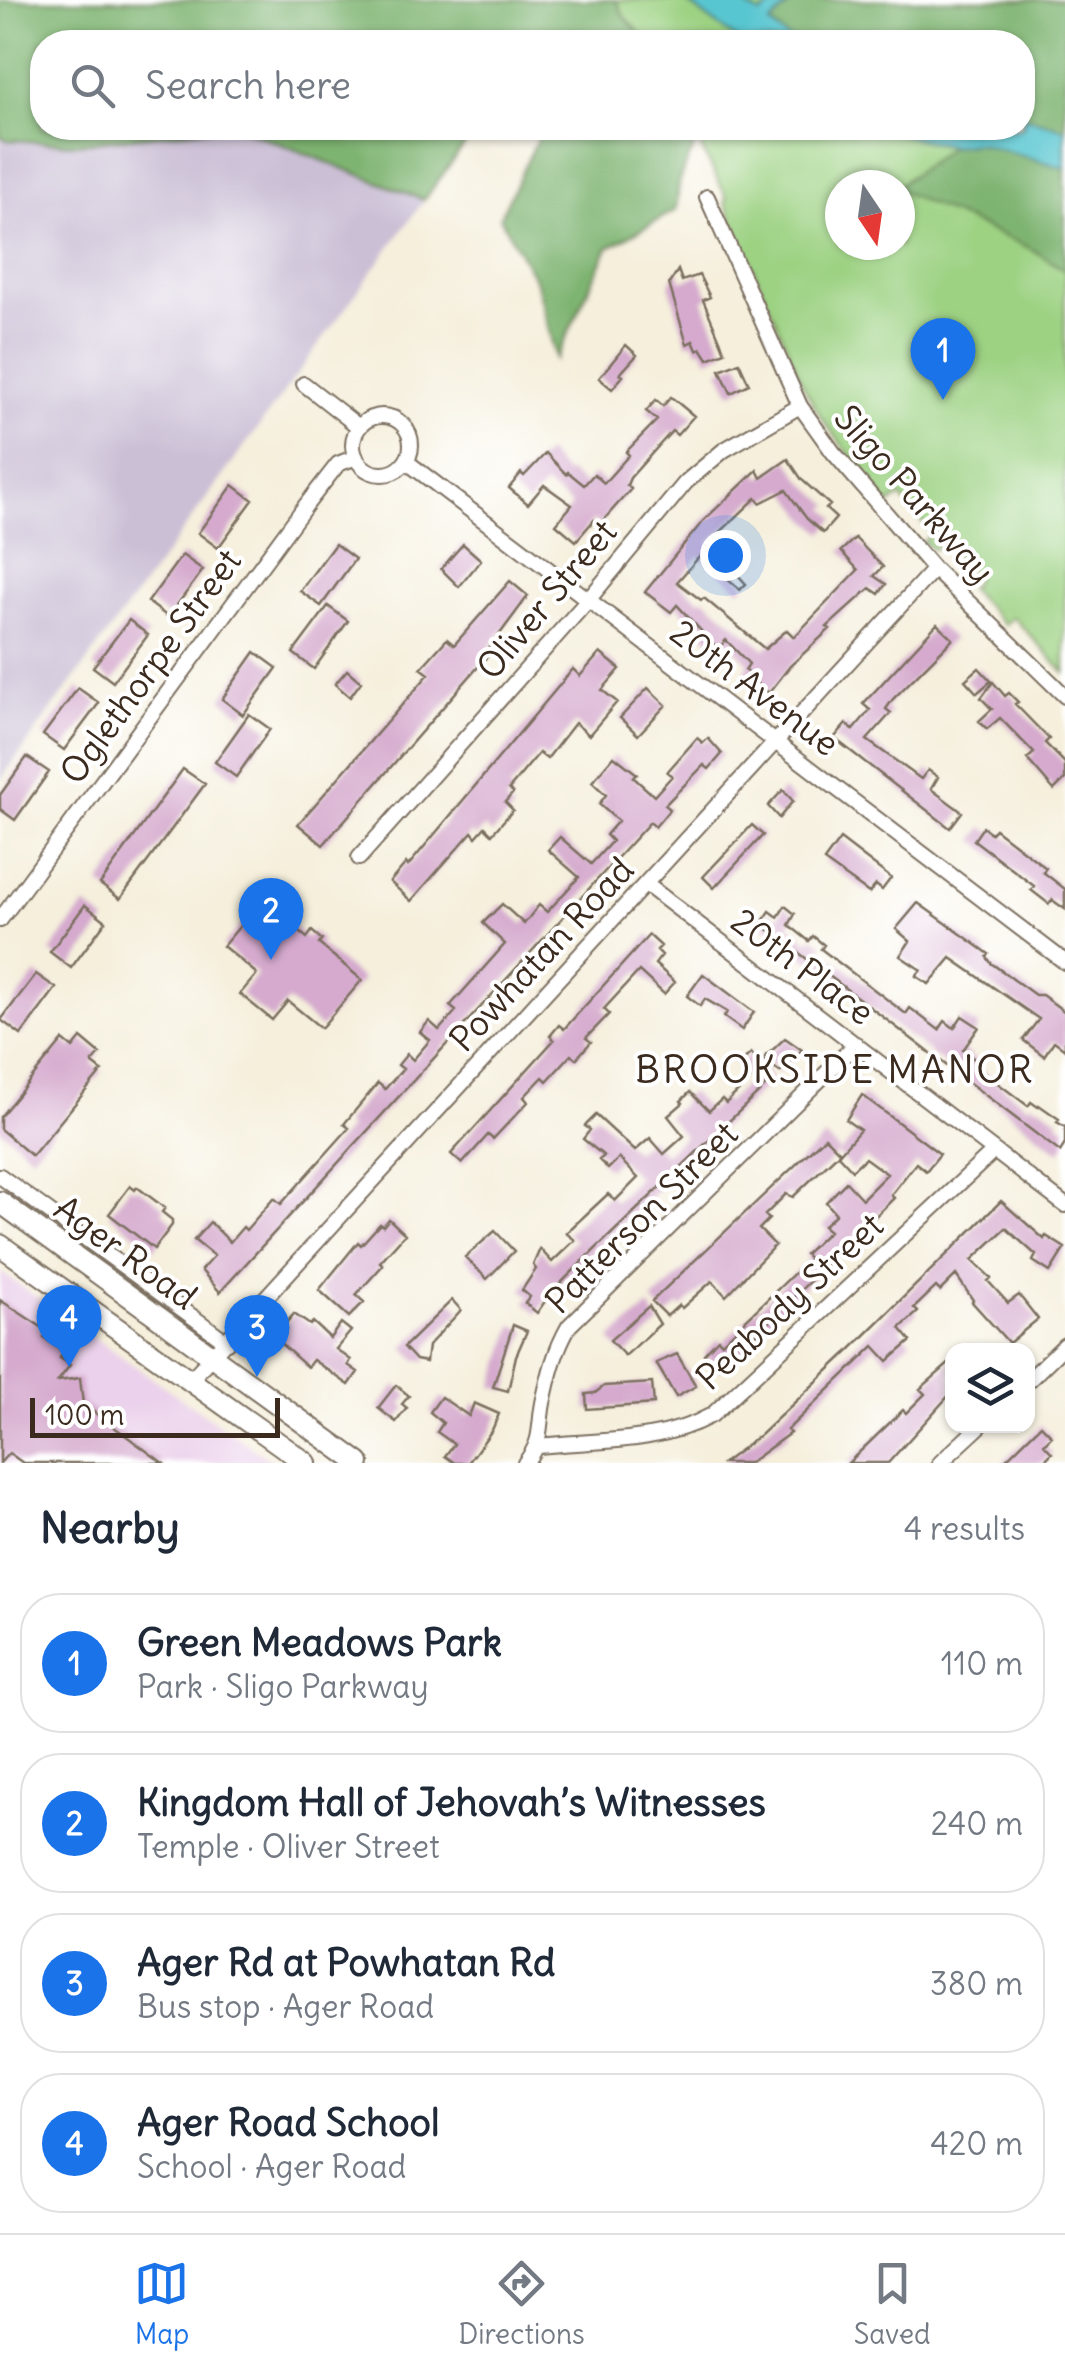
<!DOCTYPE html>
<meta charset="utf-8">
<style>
body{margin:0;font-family:Delius,sans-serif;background:#f6f6f7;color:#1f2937}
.controls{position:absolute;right:30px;bottom:30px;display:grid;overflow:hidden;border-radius:20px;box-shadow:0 2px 8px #0004}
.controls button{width:90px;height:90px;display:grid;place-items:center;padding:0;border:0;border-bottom:2px solid #e0e1e3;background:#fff;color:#1f2937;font:50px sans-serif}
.compass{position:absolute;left:825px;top:170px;width:90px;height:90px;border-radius:50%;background:#fff;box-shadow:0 2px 8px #0004;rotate:167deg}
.scale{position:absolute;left:30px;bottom:25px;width:250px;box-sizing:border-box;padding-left:10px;border:5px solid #3b2a1e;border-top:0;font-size:28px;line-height:35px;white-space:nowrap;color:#3b2a1e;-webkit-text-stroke:8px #fff;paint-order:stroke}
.you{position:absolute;left:725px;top:555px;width:35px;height:35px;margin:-25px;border:8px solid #fff;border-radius:50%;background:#1a73e8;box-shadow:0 0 0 15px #1a73e833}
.badge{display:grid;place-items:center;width:65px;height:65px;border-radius:50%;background:#1a73e8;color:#fff;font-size:32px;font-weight:700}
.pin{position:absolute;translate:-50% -82px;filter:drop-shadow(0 2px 5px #0008)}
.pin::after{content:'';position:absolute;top:52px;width:35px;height:30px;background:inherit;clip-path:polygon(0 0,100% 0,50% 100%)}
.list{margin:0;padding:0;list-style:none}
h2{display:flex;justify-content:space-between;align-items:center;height:130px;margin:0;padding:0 40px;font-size:42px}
h2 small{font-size:32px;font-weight:400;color:#747a83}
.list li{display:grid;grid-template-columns:65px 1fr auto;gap:30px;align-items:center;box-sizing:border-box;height:140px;margin:0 20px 20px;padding:0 20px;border:2px solid #e0e1e3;border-radius:40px}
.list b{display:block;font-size:38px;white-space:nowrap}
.list p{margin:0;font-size:32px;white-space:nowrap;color:#747a83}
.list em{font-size:32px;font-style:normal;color:#747a83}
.icon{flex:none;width:55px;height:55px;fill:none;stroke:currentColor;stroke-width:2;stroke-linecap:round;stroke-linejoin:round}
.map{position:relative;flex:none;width:1065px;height:1463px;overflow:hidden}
.search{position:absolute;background:#fff;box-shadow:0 2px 8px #0004;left:30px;right:30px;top:30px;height:110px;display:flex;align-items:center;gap:25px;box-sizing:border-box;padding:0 35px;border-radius:40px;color:#747a83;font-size:38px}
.sheet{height:770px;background:#fff}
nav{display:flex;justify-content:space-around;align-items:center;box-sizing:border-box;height:140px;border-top:2px solid #e0e1e3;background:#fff;font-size:28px;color:#747a83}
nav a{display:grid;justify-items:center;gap:5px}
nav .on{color:#1a73e8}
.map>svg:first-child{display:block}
.built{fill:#ebd1eb}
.industrial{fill:#cbbfd5}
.green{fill:#9dd283;stroke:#6c7e50;stroke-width:2.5;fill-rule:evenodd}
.forest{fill:#7eb471;stroke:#5c6f48;stroke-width:2.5}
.water{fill:#59c6d0;stroke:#4a7877;stroke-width:2.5}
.building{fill:#d5aace}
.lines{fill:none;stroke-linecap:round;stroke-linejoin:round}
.street-casing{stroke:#7c6f60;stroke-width:18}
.secondary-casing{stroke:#7c6f60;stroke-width:24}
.street{stroke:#fff;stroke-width:14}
.secondary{stroke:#fff;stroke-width:20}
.labels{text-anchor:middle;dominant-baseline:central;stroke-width:8;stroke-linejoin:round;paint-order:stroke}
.street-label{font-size:35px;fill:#3b2a1e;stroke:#fff}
.neighbourhood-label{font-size:38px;letter-spacing:2.5px;fill:#3b2a1e;stroke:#fff}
</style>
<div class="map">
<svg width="1065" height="1463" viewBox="0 0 1065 1463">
<rect width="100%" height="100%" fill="#fff"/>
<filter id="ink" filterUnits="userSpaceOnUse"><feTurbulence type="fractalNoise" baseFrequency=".01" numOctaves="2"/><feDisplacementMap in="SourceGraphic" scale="20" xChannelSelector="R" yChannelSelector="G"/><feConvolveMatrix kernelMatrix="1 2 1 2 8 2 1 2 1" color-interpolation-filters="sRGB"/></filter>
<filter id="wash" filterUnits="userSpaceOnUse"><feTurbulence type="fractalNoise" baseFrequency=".0048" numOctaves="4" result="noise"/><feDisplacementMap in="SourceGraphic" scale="40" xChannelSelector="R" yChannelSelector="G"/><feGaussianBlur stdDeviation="2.25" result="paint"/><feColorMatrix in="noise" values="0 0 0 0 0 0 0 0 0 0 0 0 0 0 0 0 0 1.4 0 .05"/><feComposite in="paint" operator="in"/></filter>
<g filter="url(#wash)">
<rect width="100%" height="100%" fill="#f5efdc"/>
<path class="built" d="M0 1272 274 1463H0Z"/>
<path class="industrial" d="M0 0H566L42 42V128H477L0 781Z"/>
<path class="green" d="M574 0H1065V673L1013 617 1004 625 969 588 974 583 975 576 947 546 932 549 923 542 932 533 900 497 888 505 822 419 804 387 725 202 727 198 691 128H1022V42H624ZM840 185H900V245H840Z"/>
<path class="forest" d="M0 0H616L625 18 649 42H42V128H215L75 144 7 140 0 136Z
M794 0H1065V129L1023 116 1022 42H820L789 39 770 23Z
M240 128H477L424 200Z
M543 128 702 130 680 178 676 210 608 248 556 359 537 283 500 217Z
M979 143 1065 168V270L1028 247 900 191 899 185 951 146Z"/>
<path class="water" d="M684 0H734L761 14 780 0H794L770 24 789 39 820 42H740Z
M1023 116 1065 129V168L979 143 951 146 870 128H1022Z"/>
<g id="blocks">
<path class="building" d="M678 270 682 281 699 275 710 297 703 300 725 352 708 359 701 348 697 350 693 341 687 344 669 284Z
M626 345 637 355 620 374 623 376 612 389 599 378Z
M739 362 749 384 731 393 720 370Z
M671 397 694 416 677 435 672 431 630 478 627 485 631 489 599 525 594 520 576 541 556 524 572 505 544 485 528 504 509 488 521 473 524 476 546 453 566 474 568 472 584 485 594 474 604 483 629 455 626 452 657 420 646 411 656 400 663 406Z
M788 459 802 480 830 505 826 509 836 518 823 533 807 519 786 490 760 503 756 498 709 543 746 584 740 590 700 556 677 582 701 600 704 598 765 649 787 630 794 637 858 570 841 551 855 538 883 567 874 576 886 584 879 594 870 588 827 627 830 629 790 666 769 693 751 679 753 677 745 670 749 664 726 640 718 649 677 605 671 612 645 592 703 521 757 470 761 478Z
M233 485 253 500 218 548 198 533Z
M335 544 355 559 321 606 300 591Z
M463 544 481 560 459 587 441 569Z
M182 555 203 570 168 617 148 602Z
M510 581 528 596 488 650 491 652 323 845 298 824 429 674 421 668 447 639 454 645Z
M328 606 348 621 314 669 293 653Z
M129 620 148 635 113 682 93 667Z
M937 624 953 639 893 699 886 709 891 713 867 740 921 779 928 770 938 777 931 789 962 812 950 828 834 738 846 724 853 730 870 710 863 704Z
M255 652 277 668 243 715 222 699Z
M600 653 620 669 602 690 617 702 589 735 575 723 547 759 539 753 509 789 513 793 505 802 513 810 492 834 485 827 476 837 472 832 411 901 390 882 406 863 408 866 573 669 580 676Z
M979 668 991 681 977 693 965 680Z
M347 670 361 682 350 697 335 684Z
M993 682 1005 696 1009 693 1018 702 1015 704 1049 739 1045 743 1065 763V779L1054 790 1027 759 1034 753 1000 718 987 729 979 721 992 709 981 698Z
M78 688 99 703 64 750 43 735Z
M648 688 666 705 638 735 620 718Z
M249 714 270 729 236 777 215 762Z
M697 738 703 743 708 738 722 754 709 769 704 765 665 805 670 809 655 827 650 822 220 1292 201 1270 214 1256 194 1240 210 1222 230 1242 243 1227 246 1230 274 1198 281 1204 349 1128 344 1124 378 1083 385 1089 403 1069 398 1065 407 1054 413 1060 430 1040 420 1032 429 1021 439 1030 456 1011 450 1006 505 944 483 923 502 904 524 924 539 905 547 912 579 877 548 850 560 837 591 864 612 841 606 835 618 821 599 804 606 795 592 782 614 756 637 774 633 777 654 796 672 776 667 772Z
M27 757 49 772 15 820 0 809V795Z
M183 769 205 784 120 899 100 884Z
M783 790 793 801 779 818 768 806Z
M752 825 763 835 714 888 703 877Z
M983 827 991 833 995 829 1046 868 1043 872 1065 889V909L1052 900 1049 904 1031 890 1034 886 974 840Z
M840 839 891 878 882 890 876 885 869 893 824 861Z
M262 900 307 938 312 931 322 940 319 944 362 980 321 1028 288 1001 272 1020 240 994 257 974 223 946Z
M918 903 989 954 987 957 991 963 1035 995H1042L1065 1012V1049L1054 1041 1044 1056 1023 1040 1039 1019 951 958 929 984 916 976 921 970 900 956 910 941 896 929Z
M85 905 106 921 71 968 50 952Z
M785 906 795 914 789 925 809 941 813 936 824 945 821 949 906 1014 910 1008 939 1030 945 1021 954 1028 962 1016 979 1027 963 1050 978 1062 975 1066 1028 1106 1031 1102 1038 1107 1039 1105 1059 1119 1057 1122 1065 1127V1144L1060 1152 761 924 770 911 778 917Z
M649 935 661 946 657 950 662 955 655 964 675 982 664 994 639 971 604 1009 609 1014 586 1038 591 1042 576 1059 571 1055 547 1081 543 1077 524 1097 528 1102 493 1139 488 1135 462 1164 451 1154 554 1040 550 1036 559 1025 564 1029Z
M36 974 56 988 21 1035 1 1020Z
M703 974 754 1012 742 1030 724 1017 727 1012 705 999 700 1006 687 996Z
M81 1038 100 1054 92 1063 102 1071 32 1156 0 1129V1117L63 1040 73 1048Z
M785 1038 802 1050 780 1072 763 1059Z
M751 1053 772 1080 581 1263 550 1294 537 1313 525 1303 530 1297 522 1290 536 1269 533 1265 540 1249 552 1262 575 1240 566 1233 608 1194 615 1201 638 1178 619 1158 608 1169 599 1160 604 1156 583 1139 590 1130 585 1126 596 1115 635 1151 650 1138 664 1154 684 1136 668 1116 683 1103 681 1101 690 1092 709 1111 722 1099 726 1103 750 1080 737 1066Z
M862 1095 940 1154 926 1171 916 1163 891 1195 894 1198 744 1346 746 1348 729 1365 725 1362 719 1368 704 1354 718 1339 722 1343 809 1259 805 1254 829 1231 823 1226 836 1214 826 1202 846 1182 862 1199 887 1174 865 1158 852 1170 838 1155 860 1130 846 1120Z
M825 1137 840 1152 793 1197 786 1194 765 1215 769 1219 759 1229 775 1245 726 1296 712 1281 682 1308 679 1305 667 1316 652 1301Z
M130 1186 135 1190 137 1187 165 1208 162 1212 172 1220V1225L154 1249 109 1214Z
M1001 1201 1044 1239 1046 1236 1065 1248 1050 1272 1033 1261 1036 1255 1006 1228 972 1260 991 1278 988 1281 1008 1303 1019 1295 1038 1319 1009 1343 972 1302 973 1300 956 1275 940 1291 936 1287 914 1308 918 1312 900 1328 911 1341 888 1361 874 1346 787 1430 790 1433 749 1463H723L760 1435 848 1352Z
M389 1219 405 1234 380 1262 383 1265 356 1295 364 1302 349 1317 319 1290 358 1242 361 1245 380 1224 383 1226Z
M495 1231 514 1251 487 1279 465 1257Z
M0 1300 49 1332 44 1338 64 1352 60 1358 70 1365 58 1381 80 1378 83 1404 163 1463H23L9 1453 0 1463Z
M452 1300 461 1310 428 1346 426 1362 416 1360 404 1347Z
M649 1306 660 1324 625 1356 610 1340Z
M294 1314 310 1325 313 1322 330 1338 341 1323 351 1331 336 1349 351 1360 348 1365 358 1372 349 1385 313 1360 307 1367 278 1341 283 1334 279 1331Z
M513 1325 527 1331 516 1356 508 1391 493 1387Z
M677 1354 696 1386 676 1397 656 1363Z
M952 1361V1392L888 1463H848L903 1410 906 1413 925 1394 920 1389Z
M652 1383 654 1404 587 1409 586 1394 595 1393 604 1386Z
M396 1385 409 1396 402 1404 407 1408 396 1422 378 1408Z
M441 1397 469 1416 474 1403 499 1414 492 1430 468 1463H455L445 1456 454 1444 437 1432 443 1423 430 1412Z
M1041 1425 1052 1436 1044 1444 1052 1453 1042 1463H1002Z"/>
</g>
</g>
<g filter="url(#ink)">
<use href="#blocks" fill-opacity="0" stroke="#7c6f60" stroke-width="2.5"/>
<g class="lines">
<defs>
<path id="street" d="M707 197 800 406 833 452 934 569 1065 696
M304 384 359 427
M353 445a29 29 0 1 1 58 0a29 29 0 1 1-58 0Z
M407 462 1065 962
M359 858 589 599 686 482 724 450 800 406
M647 885 1065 1205
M0 920 306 505 338 464 356 457
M0 1176 227 1342
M191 1379 934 569
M1028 1381 1065 1345
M539 1446C596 1440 660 1444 712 1415L994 1151
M525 1463C543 1440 538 1430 543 1403 549 1375 555 1350 569 1326L856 1044
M940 1463 980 1426"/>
<path id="secondary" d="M0 1202 359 1463
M0 1245 306 1463"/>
</defs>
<use href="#street" class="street-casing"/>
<use href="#secondary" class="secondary-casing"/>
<use href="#street" class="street"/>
<use href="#secondary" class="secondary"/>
</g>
</g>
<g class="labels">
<g class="street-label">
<text transform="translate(915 494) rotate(49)">Sligo Parkway</text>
<text transform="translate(546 599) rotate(-50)">Oliver Street</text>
<text transform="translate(150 666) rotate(-54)">Oglethorpe Street</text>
<text transform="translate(755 687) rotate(37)">20th Avenue</text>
<text transform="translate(541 954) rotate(-47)">Powhatan Road</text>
<text transform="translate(803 966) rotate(37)">20th Place</text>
<text transform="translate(641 1217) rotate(-45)">Patterson Street</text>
<text transform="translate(126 1252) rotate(36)">Ager Road</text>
<text transform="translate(789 1301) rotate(-43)">Peabody Street</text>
</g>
<g class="neighbourhood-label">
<text x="835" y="1069">BROOKSIDE MANOR</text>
</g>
</g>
</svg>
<div class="controls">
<button><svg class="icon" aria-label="layers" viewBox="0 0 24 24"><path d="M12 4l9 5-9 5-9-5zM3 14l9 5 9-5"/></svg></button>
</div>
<svg class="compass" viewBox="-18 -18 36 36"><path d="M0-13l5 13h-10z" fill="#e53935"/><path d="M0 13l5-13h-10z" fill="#747a83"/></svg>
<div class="scale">100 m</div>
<div class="you"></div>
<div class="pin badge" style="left:943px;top:400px">1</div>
<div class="pin badge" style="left:271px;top:960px">2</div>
<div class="pin badge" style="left:257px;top:1377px">3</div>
<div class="pin badge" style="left:69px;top:1367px">4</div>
<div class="search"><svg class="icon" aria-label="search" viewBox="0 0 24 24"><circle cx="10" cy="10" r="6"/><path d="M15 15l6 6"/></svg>Search here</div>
</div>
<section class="sheet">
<h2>Nearby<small>4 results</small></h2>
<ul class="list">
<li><span class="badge">1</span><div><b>Green Meadows Park</b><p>Park · Sligo Parkway</p></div><em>110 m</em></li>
<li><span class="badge">2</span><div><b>Kingdom Hall of Jehovah’s Witnesses</b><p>Temple · Oliver Street</p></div><em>240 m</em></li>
<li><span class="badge">3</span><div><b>Ager Rd at Powhatan Rd</b><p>Bus stop · Ager Road</p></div><em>380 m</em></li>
<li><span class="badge">4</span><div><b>Ager Road School</b><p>School · Ager Road</p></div><em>420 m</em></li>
</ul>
</section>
<nav>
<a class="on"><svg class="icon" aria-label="map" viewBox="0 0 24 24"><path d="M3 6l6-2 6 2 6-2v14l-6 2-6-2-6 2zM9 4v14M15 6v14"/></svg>Map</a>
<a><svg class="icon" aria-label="directions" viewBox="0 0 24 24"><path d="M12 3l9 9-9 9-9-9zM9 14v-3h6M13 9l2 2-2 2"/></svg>Directions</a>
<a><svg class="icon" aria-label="saved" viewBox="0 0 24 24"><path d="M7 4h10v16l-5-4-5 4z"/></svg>Saved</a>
</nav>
